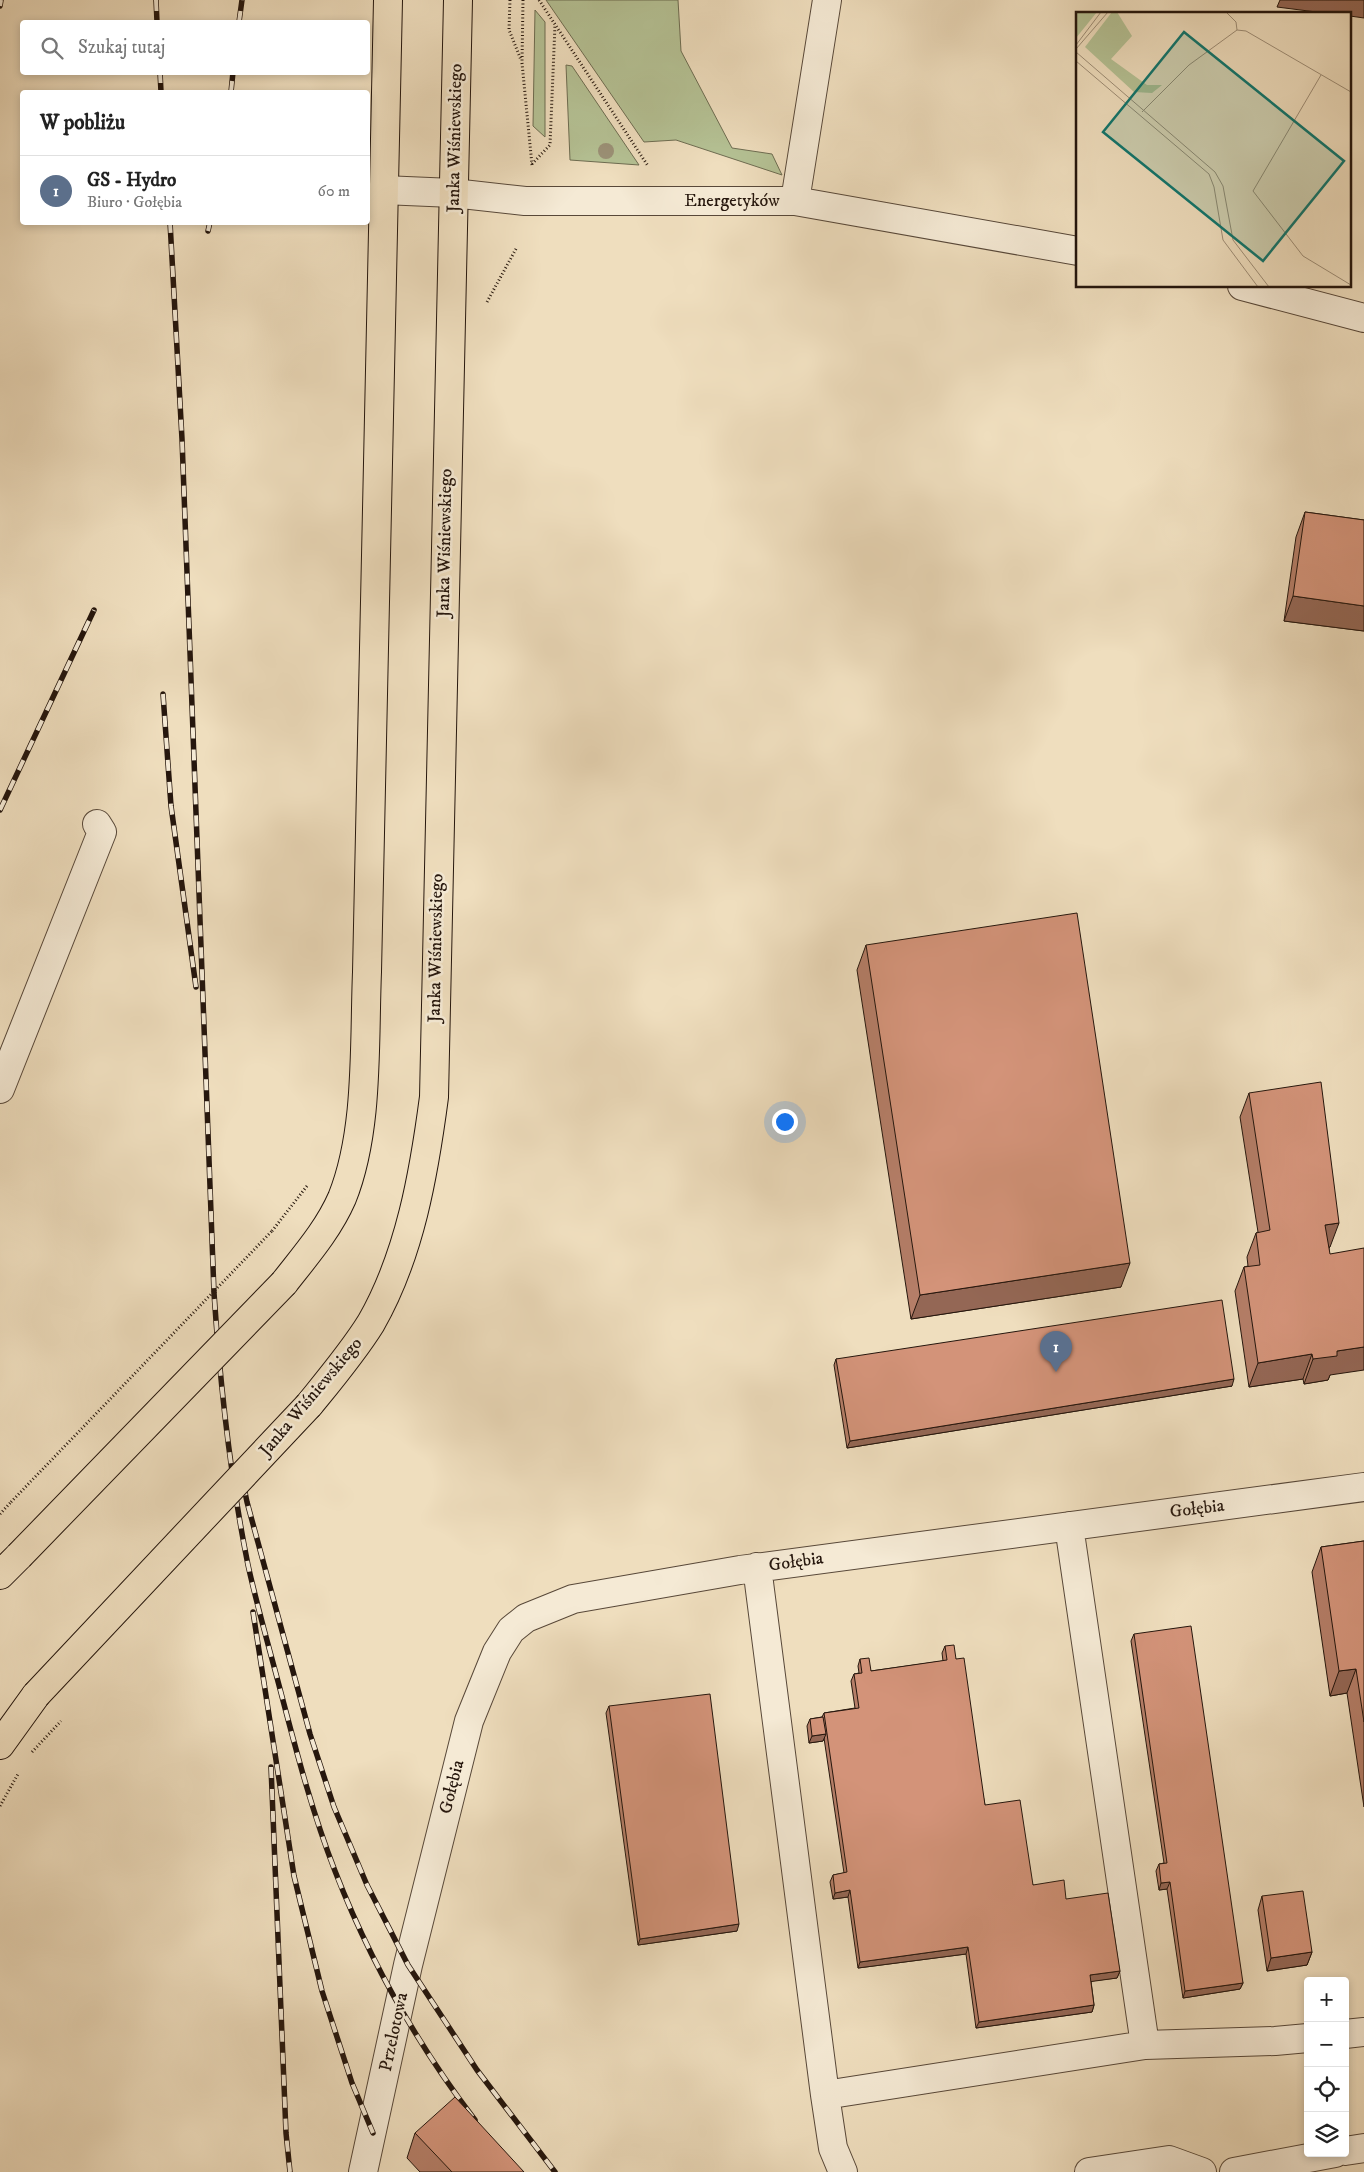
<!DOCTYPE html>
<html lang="pl">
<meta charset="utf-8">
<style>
body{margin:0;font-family:"IM FELL DW Pica",serif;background:#f2f2f2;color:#222}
.controls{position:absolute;right:15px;bottom:15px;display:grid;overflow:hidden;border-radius:5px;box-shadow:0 2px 8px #0003}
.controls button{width:45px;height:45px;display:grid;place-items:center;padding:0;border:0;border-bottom:1px solid #e0e0e0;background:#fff;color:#222;font:25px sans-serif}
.you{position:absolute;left:784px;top:1121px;width:18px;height:18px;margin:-12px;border:4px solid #fff;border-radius:50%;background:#1a73e8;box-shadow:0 0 0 8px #1a73e833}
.badge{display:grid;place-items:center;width:32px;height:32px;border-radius:50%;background:#8f2418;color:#fff;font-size:16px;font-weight:700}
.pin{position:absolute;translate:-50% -41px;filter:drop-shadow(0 1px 2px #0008)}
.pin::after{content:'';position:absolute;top:26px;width:18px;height:15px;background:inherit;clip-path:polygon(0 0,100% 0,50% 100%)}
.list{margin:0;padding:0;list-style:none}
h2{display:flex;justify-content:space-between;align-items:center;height:65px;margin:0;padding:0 20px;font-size:21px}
h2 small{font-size:16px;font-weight:400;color:#767676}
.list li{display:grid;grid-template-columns:32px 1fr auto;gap:15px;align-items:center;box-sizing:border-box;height:70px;padding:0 20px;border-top:1px solid #e0e0e0}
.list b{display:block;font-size:19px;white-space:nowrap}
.list p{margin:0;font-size:16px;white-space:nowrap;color:#767676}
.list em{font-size:16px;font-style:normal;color:#767676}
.icon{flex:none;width:28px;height:28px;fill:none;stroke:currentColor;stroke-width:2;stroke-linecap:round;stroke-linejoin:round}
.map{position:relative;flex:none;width:1364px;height:2172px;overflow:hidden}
.search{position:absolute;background:#fff;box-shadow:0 2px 8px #0003;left:20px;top:20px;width:350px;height:55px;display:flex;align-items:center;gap:12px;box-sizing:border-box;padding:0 18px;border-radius:5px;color:#767676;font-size:19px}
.panel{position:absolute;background:#fff;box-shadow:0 2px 8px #0003;left:20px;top:90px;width:350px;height:135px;border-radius:5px}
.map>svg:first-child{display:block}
.green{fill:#b5c295;stroke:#6d6c51}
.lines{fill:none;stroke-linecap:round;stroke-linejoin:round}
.minor-casing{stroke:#584839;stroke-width:30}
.highway-casing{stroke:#25160d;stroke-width:30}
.path{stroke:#25160d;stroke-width:3;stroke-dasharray:1 2.5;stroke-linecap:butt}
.minor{stroke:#f5ead5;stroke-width:28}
.highway{stroke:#efdebe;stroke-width:28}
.rail-casing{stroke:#25160d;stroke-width:5.5}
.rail{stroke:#f5ead5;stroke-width:4;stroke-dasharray:11;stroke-linecap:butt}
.highway-bridge-casing{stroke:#25160d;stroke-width:30;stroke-linecap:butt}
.path-bridge{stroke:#25160d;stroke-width:3;stroke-dasharray:1 2.5;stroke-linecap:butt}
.highway-bridge{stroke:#efdebe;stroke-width:28}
.tree{fill:#9b9177}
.wall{fill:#b57e68;stroke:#25160d}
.shaded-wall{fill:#946755;stroke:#25160d}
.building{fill:#d39379;stroke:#25160d}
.labels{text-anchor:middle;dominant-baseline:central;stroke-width:5;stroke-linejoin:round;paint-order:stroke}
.street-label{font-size:18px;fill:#25160d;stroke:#f5ead5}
.inset-road{fill:none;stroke:#9e8e77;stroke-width:1}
.view{fill:#0f766e;fill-opacity:0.15;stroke:#0f766e;stroke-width:2.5}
.inset-edge{fill:none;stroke:#25160d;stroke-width:2.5}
</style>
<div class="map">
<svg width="1364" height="2172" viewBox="0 0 1364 2172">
<rect width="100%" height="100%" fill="#efdebe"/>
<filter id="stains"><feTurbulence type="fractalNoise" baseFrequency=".004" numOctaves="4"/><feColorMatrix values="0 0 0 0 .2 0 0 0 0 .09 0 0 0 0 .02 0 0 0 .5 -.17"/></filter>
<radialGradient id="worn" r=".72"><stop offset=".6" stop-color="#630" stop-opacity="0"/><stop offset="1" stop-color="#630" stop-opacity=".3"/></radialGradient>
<path class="green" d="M546 0H678L681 51 732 148 772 154 782 175 676 140 644 142Z
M535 10 545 22V137L533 126Z
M566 65 572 66 639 165 570 160Z"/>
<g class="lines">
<defs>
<path id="minor" d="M383 190 453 193 525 201H795L1078 251
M795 201 827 0
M1242 286 1364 318
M0 1089 102 832 97 824
M1069 1526 1145 2045 1275 2041 1308 2038
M757 1567 825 2095 1145 2045
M1345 2034 1364 2032
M825 2095 833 2148 843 2172
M1345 2151 1364 2148
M363 2172 408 1965 469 1721 497 1652 511 1630 526 1618 573 1599 740 1570 1364 1487
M1089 2172 1169 2160 1202 2172
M1234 2172 1335 2153"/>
<path id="highway" d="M284 1283C305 1256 328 1230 342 1198 369 1131 364 1044 367 972L388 0
M309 1405C331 1378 353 1352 371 1323 410 1255 424 1173 434 1097L458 0
M0 1575 19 1556
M0 1745 36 1695"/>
</defs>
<use href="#minor" class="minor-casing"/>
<use href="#highway" class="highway-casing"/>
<path class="path" d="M510 0 509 30 521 60
M523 0 522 63 532 165
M539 0 648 166
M532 164 550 145 555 25
M487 302 517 247
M272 1231 307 1186
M0 1514 11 1502
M0 1806 18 1774"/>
<use href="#minor" class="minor"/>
<use href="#highway" class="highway"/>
<defs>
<path id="rail" d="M156 0 157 22
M0 6 1 0
M239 22 242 0
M160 72 161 92
M231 92 233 72
M170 222 182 439 214 1293C220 1383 230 1476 248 1565 257 1606 269 1647 280 1689 296 1750 312 1812 335 1871 369 1959 417 2044 475 2120
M208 231 210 222
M163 694 171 806 196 987
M0 810 94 610
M239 1463 247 1502 310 1734 334 1807 367 1885 408 1965 477 2070 555 2172
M253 1612 294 1876 322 1991 352 2083 373 2133
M271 1767 286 2133 290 2172"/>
</defs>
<use href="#rail" class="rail-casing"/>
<use href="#rail" class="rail"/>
<defs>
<path id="highway-bridge" d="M19 1556 284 1283
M36 1695 309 1405"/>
</defs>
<use href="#highway-bridge" class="highway-bridge-casing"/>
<path class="path-bridge" d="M11 1502 272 1231
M32 1752 61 1721"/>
<use href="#highway-bridge" class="highway-bridge"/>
</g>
<circle class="tree" cx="606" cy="151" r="8"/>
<path class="wall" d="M1305 512 1364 520V631L1284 621 1296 537Z
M866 945 1121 1287 911 1319 857 970Z
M1249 1093 1330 1247 1329 1248 1330 1375 1328 1380 1304 1384 1303 1379 1249 1387 1235 1291 1244 1267 1248 1266 1247 1257 1256 1233 1258 1232 1240 1117Z
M836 1359 1232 1386 847 1448 834 1365Z
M1364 1541V1807L1347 1693 1330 1696 1312 1572 1321 1547Z
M1134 1634 1243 1983 1240 1989 1183 1998 1167 1889 1159 1890 1156 1871 1159 1864 1164 1863 1131 1641Z
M945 1646 956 1659 985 1805 1033 1885 1066 1899 1120 1971 1117 1978 1091 1981 1094 2005 1092 2012 976 2028 966 1954 858 1968 848 1897 833 1899 830 1882 833 1875 844 1873 824 1738 823 1741 809 1743 807 1726 810 1719 822 1717 824 1713 855 1708 851 1681 854 1674 859 1673 858 1666 860 1659 871 1671 943 1661 942 1653Z
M609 1706 737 1931 638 1945 606 1713Z
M1262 1896 1312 1952 1307 1965 1267 1971 1258 1910Z
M415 2133 524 2172H420L407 2158Z"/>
<path class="shaded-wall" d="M1280 0H1364V18L1350 16V14H1332L1277 7Z
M1293 596 1364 606V631L1284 621Z
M1339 1223 1330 1247 1316 1249 1325 1225Z
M1130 1263 1121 1287 911 1319 920 1295Z
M1364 1347V1370L1330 1375 1328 1380 1304 1384 1313 1359 1337 1351Z
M1312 1354 1303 1379 1249 1387 1258 1363Z
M1234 1379 1232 1386 847 1448 850 1441Z
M1356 1669 1347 1693 1330 1696 1339 1671Z
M826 1734 823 1741 809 1743 812 1736Z
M1170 1882 1167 1889 1159 1890 1161 1883Z
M850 1890 848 1897 833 1899 835 1893Z
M739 1924 737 1931 638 1945 640 1939Z
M968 1947 966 1954 858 1968 860 1962Z
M1312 1952 1307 1965 1267 1971 1271 1958Z
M1120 1971 1117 1978 1088 1982 1090 1975Z
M1243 1983 1240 1989 1183 1998 1185 1991Z
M1094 2005 1092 2012 976 2028 979 2022Z"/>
<path class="building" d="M1305 512 1364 520V606L1293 596Z
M1077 913 1130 1263 920 1295 866 945Z
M1321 1082 1339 1223 1325 1225 1330 1254 1364 1248V1347L1337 1351V1356L1313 1359 1312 1354 1258 1363 1244 1267 1260 1265 1256 1233 1270 1230 1249 1093Z
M1222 1300 1234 1379 850 1441 836 1359Z
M1364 1541V1722L1356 1669 1339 1671 1321 1547Z
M1191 1626 1243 1983 1185 1991 1170 1882 1161 1883 1159 1864 1167 1863 1134 1634Z
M954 1645 956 1659 964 1658 985 1805 1020 1800 1033 1885 1064 1880 1066 1899 1108 1893 1120 1971 1090 1975 1094 2005 979 2022 968 1947 860 1962 850 1890 835 1893 833 1875 847 1872 824 1713 859 1708 854 1674 862 1673 860 1659 869 1658 871 1671 947 1660 945 1646Z
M710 1694 739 1924 640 1939 609 1706Z
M823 1717 826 1734 812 1736 810 1719Z
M1303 1891 1312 1952 1271 1958 1262 1896Z
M455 2097 524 2172H452L415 2133Z"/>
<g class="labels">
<g class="street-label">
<text transform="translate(455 138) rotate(-89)">Janka Wiśniewskiego</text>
<text x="732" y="201">Energetyków</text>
<text transform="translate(445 543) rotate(-89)">Janka Wiśniewskiego</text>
<text transform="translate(436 948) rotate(-89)">Janka Wiśniewskiego</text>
<text transform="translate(311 1397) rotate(-50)">Janka Wiśniewskiego</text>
<text transform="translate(1197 1509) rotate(-7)">Gołębia</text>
<text transform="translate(796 1562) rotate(-8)">Gołębia</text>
<text transform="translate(452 1787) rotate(-76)">Gołębia</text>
<text transform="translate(394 2032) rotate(-78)">Przelotowa</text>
</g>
</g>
<g transform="translate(1076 12)">
<rect width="275" height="275" fill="#efdebe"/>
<path d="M0 0H21L0 26ZM36 0H41L56 24 35 47 71 73H86L76 81 58 80 9 35Z" fill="#b5c295"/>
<path class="inset-road" d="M150 0 160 10 161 18M161 18 170 19 275 80M0 33 25 0M0 37 32 0M0 40 139 160 147 174 157 228 193 275M0 49 133 162 138 175 147 228 182 275M245 63 177 179 227 244 275 273M66 100 113 53 161 18"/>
<path class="view" d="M108 20 268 149 187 249 27 120Z"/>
<rect width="275" height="275" class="inset-edge"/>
</g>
<rect width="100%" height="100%" filter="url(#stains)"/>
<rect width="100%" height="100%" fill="url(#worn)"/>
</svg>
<div class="controls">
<button>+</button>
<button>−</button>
<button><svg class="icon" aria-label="locate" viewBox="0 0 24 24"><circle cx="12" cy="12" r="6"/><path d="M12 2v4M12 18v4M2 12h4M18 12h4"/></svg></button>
<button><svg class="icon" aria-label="layers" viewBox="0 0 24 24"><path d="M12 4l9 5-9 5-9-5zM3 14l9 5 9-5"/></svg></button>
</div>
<div class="you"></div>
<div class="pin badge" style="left:1056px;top:1372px;background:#5c6f8a">1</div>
<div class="search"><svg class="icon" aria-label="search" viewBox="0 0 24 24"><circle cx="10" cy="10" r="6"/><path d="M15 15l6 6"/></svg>Szukaj tutaj</div>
<section class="panel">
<h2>W pobliżu<small></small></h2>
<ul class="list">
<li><span class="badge" style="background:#5c6f8a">1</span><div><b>GS - Hydro</b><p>Biuro · Gołębia</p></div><em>60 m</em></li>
</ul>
</section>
</div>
